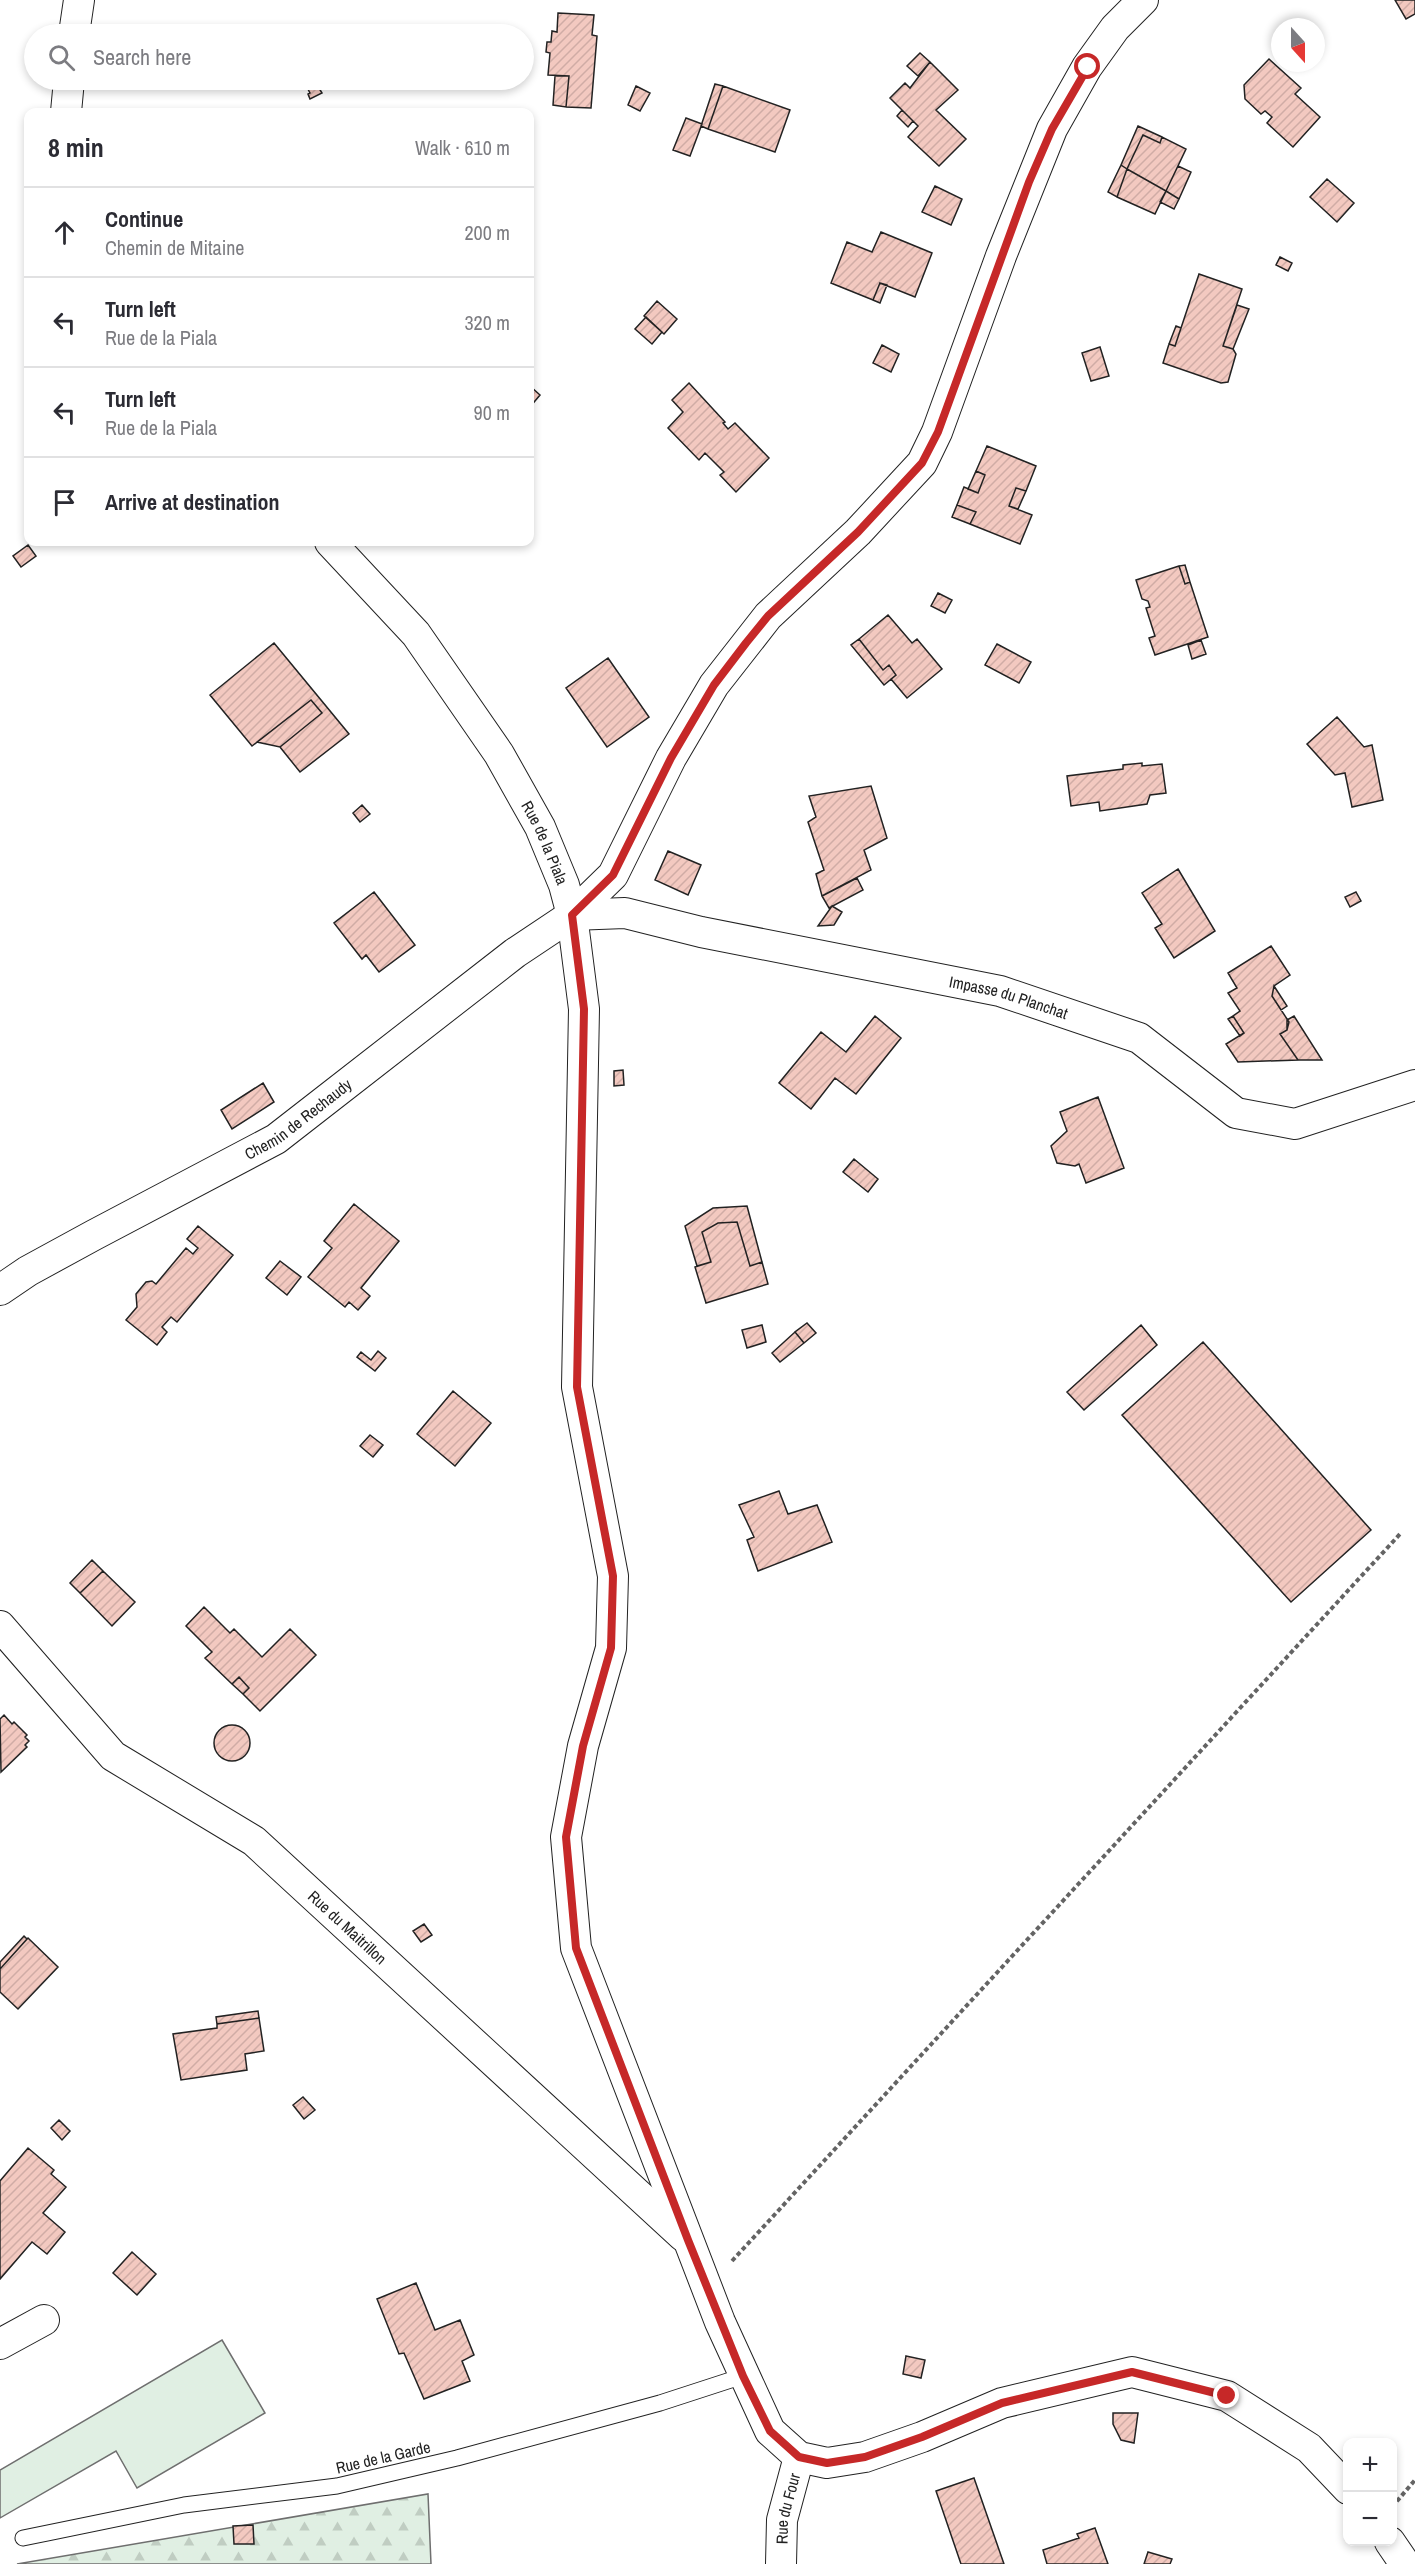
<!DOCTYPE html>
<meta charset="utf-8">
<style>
body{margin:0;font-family:"Archivo Narrow",sans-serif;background:#f2f2f3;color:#2b2b33}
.controls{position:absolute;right:18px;bottom:18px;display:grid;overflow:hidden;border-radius:12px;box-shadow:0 3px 9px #0003}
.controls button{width:54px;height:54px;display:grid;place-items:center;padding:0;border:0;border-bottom:2px solid #e1e1e2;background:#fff;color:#2b2b33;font:30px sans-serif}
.compass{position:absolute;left:1271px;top:18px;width:54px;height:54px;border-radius:50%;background:#fff;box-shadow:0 3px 9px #0003;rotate:159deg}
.stop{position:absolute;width:18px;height:18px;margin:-14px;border:4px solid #c62828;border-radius:50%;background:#fff}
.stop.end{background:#c62828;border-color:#fff;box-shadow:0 2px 6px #0008}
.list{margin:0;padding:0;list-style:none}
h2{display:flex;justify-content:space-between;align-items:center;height:78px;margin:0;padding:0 24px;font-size:26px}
h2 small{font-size:20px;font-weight:400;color:#7c7c81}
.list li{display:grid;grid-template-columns:39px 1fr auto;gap:18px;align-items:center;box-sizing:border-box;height:90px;padding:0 24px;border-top:2px solid #e1e1e2}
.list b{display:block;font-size:22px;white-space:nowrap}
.list p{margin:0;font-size:20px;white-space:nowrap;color:#7c7c81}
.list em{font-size:20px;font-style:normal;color:#7c7c81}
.icon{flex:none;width:33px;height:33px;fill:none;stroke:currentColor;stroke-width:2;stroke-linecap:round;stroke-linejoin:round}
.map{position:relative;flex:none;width:1415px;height:2564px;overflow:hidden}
.search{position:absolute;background:#fff;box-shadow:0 3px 9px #0003;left:24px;top:24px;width:510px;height:66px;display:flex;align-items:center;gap:15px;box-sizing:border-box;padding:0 21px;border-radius:33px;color:#7c7c81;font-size:22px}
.panel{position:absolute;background:#fff;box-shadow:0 3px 9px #0003;left:24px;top:108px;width:510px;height:438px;border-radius:12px}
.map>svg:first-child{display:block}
.forest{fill:url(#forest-firs);stroke:#6f6f6f;stroke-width:1.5}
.pitch{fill:#e0efe3;stroke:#6f6f6f;stroke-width:1.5}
.building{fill:url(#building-hatch);stroke:#222;stroke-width:1.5}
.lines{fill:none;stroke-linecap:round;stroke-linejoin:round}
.service-casing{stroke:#222;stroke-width:17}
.minor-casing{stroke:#222;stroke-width:32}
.path{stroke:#646464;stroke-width:4;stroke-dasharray:4.5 3;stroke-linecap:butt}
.service{stroke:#fff;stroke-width:15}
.minor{stroke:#fff;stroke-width:30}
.route{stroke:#c62828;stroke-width:8}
.labels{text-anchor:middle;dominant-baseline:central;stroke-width:4.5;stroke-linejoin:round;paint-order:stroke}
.street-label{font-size:16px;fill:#222;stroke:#fff}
</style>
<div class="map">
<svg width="1415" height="2564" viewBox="0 0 1415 2564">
<defs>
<pattern id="forest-firs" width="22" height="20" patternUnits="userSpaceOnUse" patternTransform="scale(1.5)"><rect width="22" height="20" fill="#e0efe3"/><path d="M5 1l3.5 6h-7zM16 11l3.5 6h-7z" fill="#c0cdc2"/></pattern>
<pattern id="building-hatch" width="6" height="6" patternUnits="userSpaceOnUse" patternTransform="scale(1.5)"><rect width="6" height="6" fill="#f3c9c0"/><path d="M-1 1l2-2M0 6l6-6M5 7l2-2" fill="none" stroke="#d0aca5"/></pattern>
</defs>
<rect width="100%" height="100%" fill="#fff"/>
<path class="forest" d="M428 2494 431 2564H17Z"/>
<path class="pitch" d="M222 2340 265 2413 137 2488 116 2451 0 2518V2470Z"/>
<path class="building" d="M1395 0H1415V14L1406 19Z
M558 13 594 15 592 35 597 36 591 108 566 107 569 76 548 75 550 53 546 52 547 42H551L552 31 557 32Z
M920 53 930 62 918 76 907 66Z
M1269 59 1301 88 1295 94 1320 117 1293 147 1267 123 1272 117 1265 111 1261 114 1245 99 1244 85Z
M930 62 958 90 936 110 966 139 939 166 908 137 918 126 890 98 905 83 910 88Z
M555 76H569L566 107 553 105Z
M303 80H314L322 93 310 99 308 94 310 93Z
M715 84 723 86 708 129 701 126Z
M636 86 650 93 640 111 628 105Z
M723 86 790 110 775 152 708 129Z
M902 110 913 121 908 127 897 116Z
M686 118 702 124 690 156 673 150Z
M1138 126 1162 137 1160 143 1143 135 1127 169 1121 165Z
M1143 135 1160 143 1162 137 1186 149 1166 191 1127 169Z
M1121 165 1127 169 1117 197 1108 192Z
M1178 166 1191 172 1179 199 1166 191Z
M1127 169 1166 191 1155 214 1117 197Z
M1327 179 1354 203 1337 222 1310 197Z
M935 186 962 199 951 225 922 212Z
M1166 191 1179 199 1174 209 1160 202Z
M881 232 932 253 915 297 880 283 873 300 831 283 847 242 872 252Z
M1280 257 1292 263 1288 271 1276 265Z
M1199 274 1242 289 1223 346 1233 349 1236 354 1228 382 1221 383 1163 363 1169 344 1175 346Z
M880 283 887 285 880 303 873 300Z
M657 301 677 319 664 334 644 316Z
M1237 305 1249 309 1233 349 1223 346Z
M646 317 662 332 652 344 635 329Z
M1176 326 1181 328 1175 346 1169 344Z
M882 345 899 354 891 372 873 363Z
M1100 347 1109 376 1091 381 1082 353Z
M689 383 725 422 723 423 728 429 735 423 769 458 736 492 720 475 724 472 705 453 699 460 668 428 683 412 672 400Z
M530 386 540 395 530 407Z
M987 446 1036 466 1026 491 1016 488 1009 506 1032 515 1020 544 970 524 976 512 957 505 964 487 978 493 985 475 976 471Z
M976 471 985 475 978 493 968 489Z
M1016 488 1026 491 1018 509 1009 506Z
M957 505 976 512 970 524 952 517Z
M28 545 36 556 21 567 13 556Z
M1185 565 1190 582 1185 584 1179 566Z
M1179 566 1185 584 1190 582 1208 637 1155 655 1149 638 1155 636 1146 608 1150 607 1148 601 1142 599 1136 580Z
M938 593 952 600 945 613 931 606Z
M888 615 912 643 917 639 942 669 907 698 891 679 896 675 889 665 883 670 859 639Z
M859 639 883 670 889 665 896 675 884 685 851 645Z
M1201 640 1206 654 1192 659 1188 645Z
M274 643 349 734 300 772 280 747 322 713 311 700 252 746 210 695Z
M997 644 1031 662 1019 683 985 665Z
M608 658 649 717 607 747 566 688Z
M311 700 322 713 280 747 257 742Z
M1337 717 1364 747 1372 745 1383 800 1352 807 1345 773 1335 775 1307 744Z
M1142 763V766L1162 764 1166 793 1150 795 1147 804 1100 811 1099 802 1071 806 1067 776 1123 769V765Z
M871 786 887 838 864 850 871 870 822 896 816 874 824 870 808 822 816 817 809 796Z
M362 805 370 814 360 822 353 813Z
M668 851 701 865 688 895 655 880Z
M1178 869 1215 931 1174 958 1155 928 1162 924 1142 893Z
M857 878 863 890 829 908 822 896Z
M374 892 415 945 379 972 366 955 362 959 334 923Z
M1356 892 1361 901 1350 907 1345 897Z
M832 906 842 912 834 925 818 926Z
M1271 946 1290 975 1274 986 1272 996 1289 1022 1287 1030 1280 1034 1298 1060 1238 1062 1226 1044 1244 1033 1233 1016 1240 1011 1228 993 1237 988 1228 973Z
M1274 986 1287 1006 1281 1010 1272 996Z
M875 1016 901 1038 856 1094 835 1078 811 1109 779 1083 821 1032 846 1052Z
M1233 1016 1244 1033 1240 1036 1228 1019Z
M1294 1016 1322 1060H1298L1280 1034 1287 1030V1020Z
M623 1070 624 1085 614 1086V1071Z
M263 1083 274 1102 232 1129 221 1110Z
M1098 1097 1124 1168 1086 1183 1079 1164 1075 1166 1057 1163 1051 1146 1067 1131 1060 1112Z
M854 1159 878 1179 868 1192 843 1172Z
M354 1204 399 1241 361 1288 370 1296 358 1310 349 1302 345 1307 308 1277 332 1248 324 1241Z
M747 1206 762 1262 750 1266 737 1222 718 1223 702 1232 711 1262 697 1266 685 1226 713 1208Z
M737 1222 750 1266 762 1262 768 1284 706 1303 695 1267 711 1262 702 1232 718 1223Z
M198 1226 233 1255 177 1322 171 1317 162 1327 167 1332 157 1345 126 1320 137 1307 136 1294 146 1282 152 1281 156 1284 186 1248 193 1254 198 1248 187 1239Z
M280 1261 301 1277 287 1295 266 1278Z
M807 1323 816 1333 804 1343 795 1332Z
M762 1325 766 1342 747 1348 742 1330Z
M1141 1325 1157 1345 1084 1410 1067 1392Z
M795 1332 804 1343 780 1362 772 1353Z
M1203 1342 1371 1530 1291 1602 1122 1415Z
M378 1351 386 1358 375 1371 357 1357 361 1352 371 1360Z
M453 1391 491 1423 455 1466 417 1434Z
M370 1435 383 1445 373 1457 360 1446Z
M779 1491 788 1514 817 1505 832 1542 758 1571 747 1540 754 1537 739 1505Z
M92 1560 103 1571 80 1593 70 1583Z
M103 1571 135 1602 112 1626 80 1593Z
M204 1607 230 1633 234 1629 262 1657 290 1629 316 1655 260 1711 243 1694 249 1688 239 1677 232 1684 205 1658 212 1652 186 1626Z
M239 1677 249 1688 243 1694 232 1684Z
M4 1715 12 1724 14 1722 27 1735 25 1737 29 1741 25 1745 27 1747 1 1772 0 1719Z
M214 1743a18 18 0 1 1 36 0a18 18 0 1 1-36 0Z
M424 1924 432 1935 421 1942 413 1931Z
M24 1936 27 1939 0 1969V1962Z
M28 1938 58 1967 18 2009 0 1992V1969Z
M258 2011 259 2018 217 2024 216 2017Z
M259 2018 264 2051 245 2054 247 2070 181 2080 173 2034 217 2028V2024Z
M303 2097 315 2110 304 2119 293 2105Z
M59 2120 70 2131 62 2140 51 2128Z
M28 2148 54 2170 51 2174 66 2187 43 2213 65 2232 47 2254 32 2242 0 2279V2181Z
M132 2252 156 2274 137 2295 113 2273Z
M416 2283 435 2330 460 2320 474 2355 462 2361 470 2381 424 2399 404 2353 399 2354 377 2299Z
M906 2356 925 2360 921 2378 903 2374Z
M1113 2413H1138L1134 2443 1121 2440 1113 2424Z
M974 2478 1004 2564H961L936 2491Z
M253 2525 254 2544H234L233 2526Z
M1095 2528 1108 2564H1047L1043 2550 1079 2538 1077 2534Z
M1148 2552 1172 2559 1170 2564H1144Z"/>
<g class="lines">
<defs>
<path id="service" d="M23 2538 184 2505 337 2486 457 2458 660 2403 743 2376"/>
<g id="minor">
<path d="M74 34 79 0"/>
<path d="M66 112 69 80"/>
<path id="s1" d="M330 542 416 634 499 754 540 827 564 885 572 915 584 1009 577 1387 613 1576 611 1648 583 1746 566 1837 576 1948 720 2322 770 2431 799 2457 827 2463 865 2457 922 2437 1002 2403 1132 2372 1227 2396 1309 2448 1348 2489"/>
<path id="s2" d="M572 915 625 913 701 932 1000 991 1139 1038 1236 1113 1295 1124 1415 1085"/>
<path id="s3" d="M0 1290 28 1271 94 1235 276 1139 515 953 572 915 613 875 671 758 714 685 768 616 858 532 922 463 937 432 1001 256 1052 129 1087 67 1115 28 1143 0"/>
<path id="s4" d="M0 1626 113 1756 254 1841 683 2236"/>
<path d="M0 2344 44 2320"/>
<path d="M1390 2542 1405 2564"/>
<path id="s5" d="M781 2564 782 2520 799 2457"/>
</g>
</defs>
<use href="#service" class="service-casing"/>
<use href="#minor" class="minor-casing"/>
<path class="path" d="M732 2261 1400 1534
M1392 2507 1415 2480"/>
<use href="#service" class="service"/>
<use href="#minor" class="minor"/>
</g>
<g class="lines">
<path class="route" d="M1088 67 1052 129 1029 182 938 432 922 463 858 532 768 616 746 643 714 685 671 758 613 875 572 915 584 1009 577 1387 613 1576 611 1648 583 1746 566 1837 576 1948 688 2240 743 2376 770 2431 799 2457 827 2463 865 2457 922 2437 1002 2403 1132 2372 1227 2396"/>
</g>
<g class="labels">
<g class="street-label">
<text stroke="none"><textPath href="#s1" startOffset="372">Rue de la Piala</textPath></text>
<text stroke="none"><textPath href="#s2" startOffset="446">Impasse du Planchat</textPath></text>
<text stroke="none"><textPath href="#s3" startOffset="344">Chemin de Rechaudy</textPath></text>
<text stroke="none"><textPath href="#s4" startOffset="464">Rue du Maitrillon</textPath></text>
<text transform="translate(383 2457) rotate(-13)">Rue de la Garde</text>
<text stroke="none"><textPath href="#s5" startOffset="56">Rue du Four</textPath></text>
</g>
</g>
</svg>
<div class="controls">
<button>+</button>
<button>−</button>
</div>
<svg class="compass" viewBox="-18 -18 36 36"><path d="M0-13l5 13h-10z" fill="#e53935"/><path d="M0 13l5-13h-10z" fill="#7c7c81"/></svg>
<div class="stop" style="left:1088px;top:67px"></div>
<div class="stop end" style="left:1227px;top:2396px"></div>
<div class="search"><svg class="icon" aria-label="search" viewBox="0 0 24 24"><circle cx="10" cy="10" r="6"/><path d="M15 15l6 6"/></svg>Search here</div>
<section class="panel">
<h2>8 min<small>Walk · 610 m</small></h2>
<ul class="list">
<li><svg class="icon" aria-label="ahead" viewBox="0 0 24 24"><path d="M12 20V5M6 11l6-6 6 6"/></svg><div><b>Continue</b><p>Chemin de Mitaine</p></div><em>200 m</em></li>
<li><svg class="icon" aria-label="left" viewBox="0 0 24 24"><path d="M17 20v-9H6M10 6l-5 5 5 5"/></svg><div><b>Turn left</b><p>Rue de la Piala</p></div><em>320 m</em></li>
<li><svg class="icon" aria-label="left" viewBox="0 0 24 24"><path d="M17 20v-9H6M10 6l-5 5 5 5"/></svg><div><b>Turn left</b><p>Rue de la Piala</p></div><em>90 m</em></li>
<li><svg class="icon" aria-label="arrive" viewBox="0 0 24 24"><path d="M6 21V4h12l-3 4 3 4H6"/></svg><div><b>Arrive at destination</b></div></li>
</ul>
</section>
</div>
